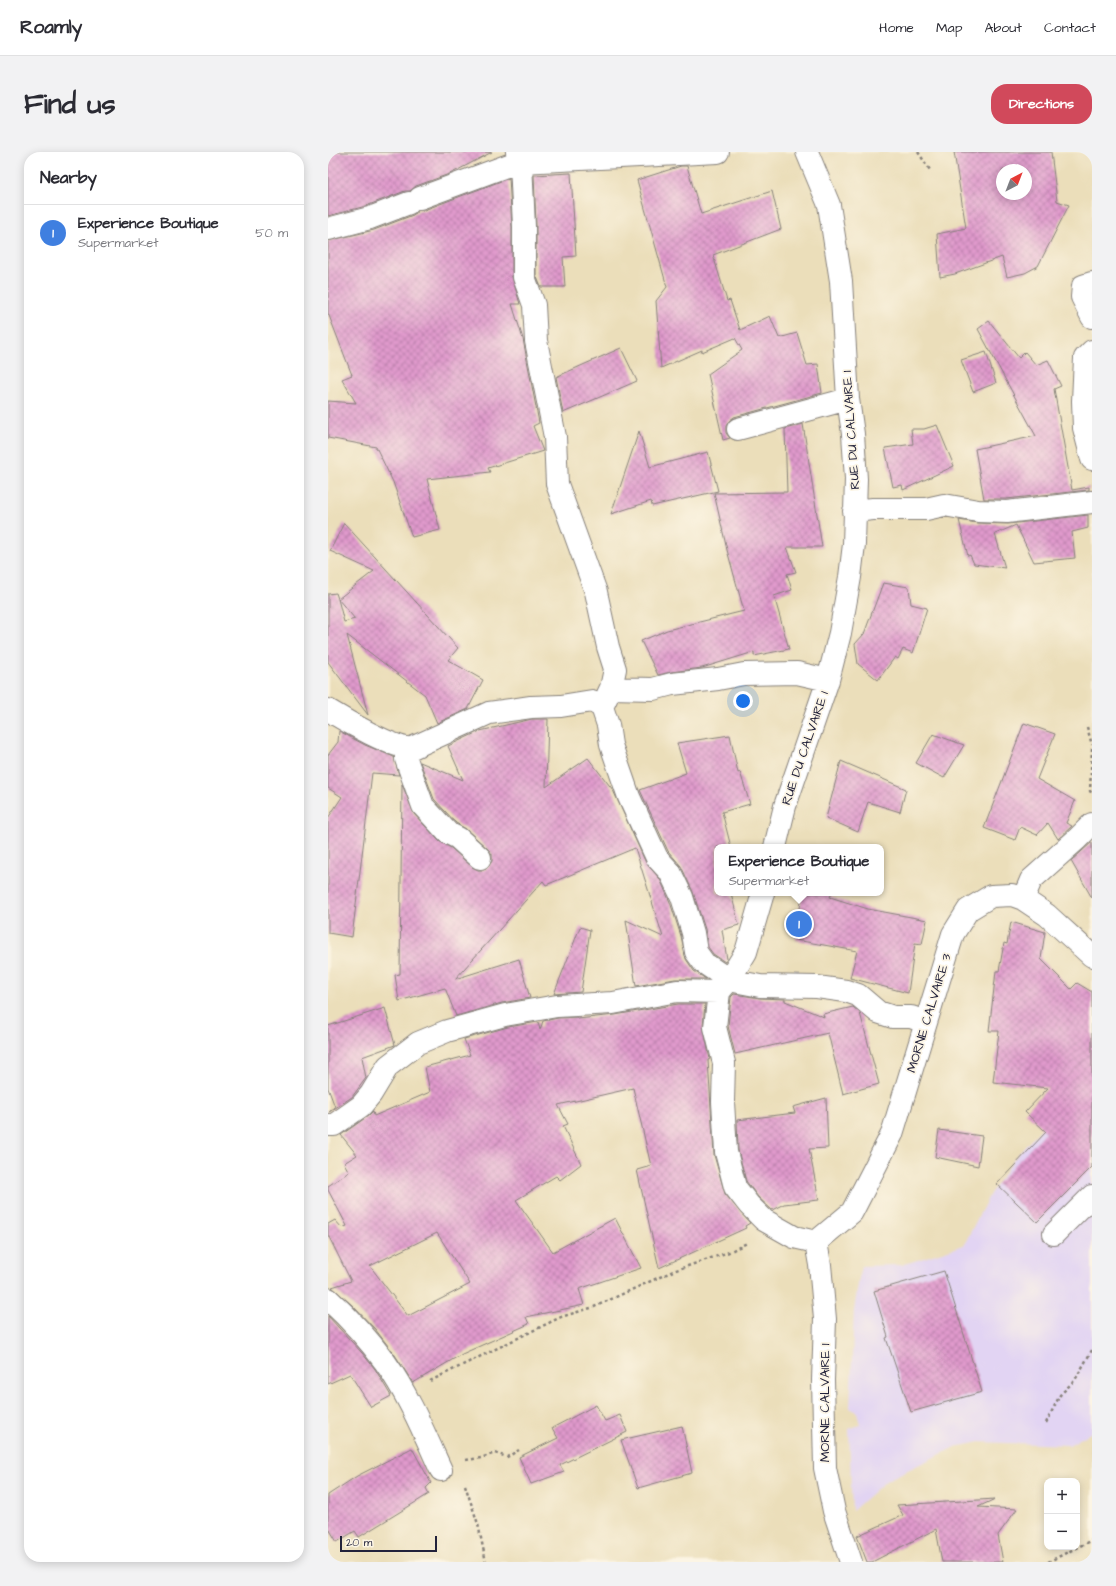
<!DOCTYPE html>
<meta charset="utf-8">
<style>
body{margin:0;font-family:"Architects Daughter",sans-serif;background:#f2f2f3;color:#2b2b33}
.controls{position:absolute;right:12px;bottom:12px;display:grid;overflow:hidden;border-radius:8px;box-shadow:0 2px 10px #0003}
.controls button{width:36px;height:36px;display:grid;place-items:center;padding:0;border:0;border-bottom:1px solid #e1e1e2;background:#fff;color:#2b2b33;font:20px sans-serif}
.compass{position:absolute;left:668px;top:12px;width:36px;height:36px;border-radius:50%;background:#fff;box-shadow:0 2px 10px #0003;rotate:42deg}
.scale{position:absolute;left:12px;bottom:10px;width:97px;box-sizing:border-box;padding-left:4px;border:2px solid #22223b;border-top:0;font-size:11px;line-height:14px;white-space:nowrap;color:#22223b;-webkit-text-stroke:3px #fcf5e5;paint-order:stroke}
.you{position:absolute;left:415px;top:549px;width:14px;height:14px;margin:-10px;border:3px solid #fff;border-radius:50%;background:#1a73e8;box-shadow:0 0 0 6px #1a73e833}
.badge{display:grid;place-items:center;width:26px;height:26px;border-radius:50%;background:#d1495b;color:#fff;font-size:13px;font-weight:700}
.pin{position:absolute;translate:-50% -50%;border:2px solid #fff;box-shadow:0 1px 4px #0006}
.popup{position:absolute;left:386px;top:692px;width:170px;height:52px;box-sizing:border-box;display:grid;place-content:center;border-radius:8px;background:#fff;filter:drop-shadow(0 1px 3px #0005);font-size:13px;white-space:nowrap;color:#7c7c81}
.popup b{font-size:15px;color:#2b2b33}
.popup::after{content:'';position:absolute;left:50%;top:100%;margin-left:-8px;border:8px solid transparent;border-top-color:#fff}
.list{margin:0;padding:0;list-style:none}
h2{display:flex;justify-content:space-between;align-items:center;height:52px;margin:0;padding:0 16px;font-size:17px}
h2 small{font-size:13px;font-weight:400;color:#7c7c81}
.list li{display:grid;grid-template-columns:26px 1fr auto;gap:12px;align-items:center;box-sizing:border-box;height:56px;padding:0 16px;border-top:1px solid #e1e1e2}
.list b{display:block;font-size:15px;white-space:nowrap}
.list p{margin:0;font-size:13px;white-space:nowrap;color:#7c7c81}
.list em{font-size:13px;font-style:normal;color:#7c7c81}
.map{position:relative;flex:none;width:764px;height:1410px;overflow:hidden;border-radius:16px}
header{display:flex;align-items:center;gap:24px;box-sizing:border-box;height:56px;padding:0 20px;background:#fff;border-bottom:1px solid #e1e1e2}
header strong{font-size:19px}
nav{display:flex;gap:22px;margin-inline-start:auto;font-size:14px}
.intro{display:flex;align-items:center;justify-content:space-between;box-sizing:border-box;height:96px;padding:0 24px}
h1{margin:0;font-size:28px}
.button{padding:10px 18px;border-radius:16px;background:#d1495b;color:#fff;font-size:14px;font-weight:700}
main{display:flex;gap:24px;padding:0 24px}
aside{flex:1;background:#fff;border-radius:16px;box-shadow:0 2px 10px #0003}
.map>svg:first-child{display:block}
.built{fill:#e2d4f3}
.building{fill:url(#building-cross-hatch);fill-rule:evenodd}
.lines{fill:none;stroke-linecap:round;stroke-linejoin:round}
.minor-casing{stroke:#86807a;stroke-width:24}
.path{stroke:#86807a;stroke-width:2.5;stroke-dasharray:3 3;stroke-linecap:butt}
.minor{stroke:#fff;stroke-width:22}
.labels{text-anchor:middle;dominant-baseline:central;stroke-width:3.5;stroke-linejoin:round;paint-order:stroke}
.street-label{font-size:13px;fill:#22223b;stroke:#fcf5e5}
</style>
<header>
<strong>Roamly</strong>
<nav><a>Home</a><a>Map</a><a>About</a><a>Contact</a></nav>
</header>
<div class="intro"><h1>Find us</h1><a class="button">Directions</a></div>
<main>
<aside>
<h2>Nearby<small></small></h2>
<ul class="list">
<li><span class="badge" style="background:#3f7fe0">1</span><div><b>Experience Boutique</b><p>Supermarket</p></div><em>50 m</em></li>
</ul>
</aside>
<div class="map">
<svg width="764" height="1410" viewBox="0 0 764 1410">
<defs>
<pattern id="building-cross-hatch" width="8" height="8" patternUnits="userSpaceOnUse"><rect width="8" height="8" fill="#e09acc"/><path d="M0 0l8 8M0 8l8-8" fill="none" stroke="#b57da7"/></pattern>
</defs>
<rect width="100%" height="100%" fill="#fcf5e5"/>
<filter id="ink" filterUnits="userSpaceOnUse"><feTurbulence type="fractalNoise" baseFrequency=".025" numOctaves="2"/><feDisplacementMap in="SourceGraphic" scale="8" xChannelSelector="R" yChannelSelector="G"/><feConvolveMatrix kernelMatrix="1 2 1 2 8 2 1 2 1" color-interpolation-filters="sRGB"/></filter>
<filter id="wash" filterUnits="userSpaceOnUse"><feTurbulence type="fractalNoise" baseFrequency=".012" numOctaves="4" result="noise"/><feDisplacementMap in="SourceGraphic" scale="16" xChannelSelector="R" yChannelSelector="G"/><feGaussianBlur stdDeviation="0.9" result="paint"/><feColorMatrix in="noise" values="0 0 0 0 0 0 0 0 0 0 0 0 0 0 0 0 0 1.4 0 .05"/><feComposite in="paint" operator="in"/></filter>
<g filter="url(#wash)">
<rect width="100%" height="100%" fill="#ebdeba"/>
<path class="built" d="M764 924V1280L741 1293 651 1290 627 1295 559 1328 524 1359 521 1277 532 1273 529 1260 522 1256 526 1159 533 1114 574 1113 636 1093 662 1042 686 1007 714 976Z"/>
<g id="blocks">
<path class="building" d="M0 0H164L124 21 88 34 82 39H77L38 54 0 64Z
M626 0H723L729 49 741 53 710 114 697 121 679 125 674 105 627 122 612 125 609 82 638 76ZM674 18H698V42H674Z
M353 14H359L373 62 444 39 453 77 385 103 399 149 402 148 412 178 442 164 451 186 469 181 479 213 490 212 494 241 406 265 401 269 398 274V281L402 286 395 288 380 222 414 198 407 186 374 200V198L333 216 328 149 339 135 309 28Z
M243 21 248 104 235 105 237 135H213L208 123V74L206 23Z
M181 26 184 75V125L192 152H184L195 187 211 271 205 274 215 299 160 316 162 320 99 327 112 378 84 385 65 330 48 295 0 286V249L28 251 14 227 24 223 0 161V89L46 78 85 63 91 58H96Z
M661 169 691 206 697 200 708 213 720 208 733 234 726 237 744 338 761 335V338L678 347H656L647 297 708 284 650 177Z
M293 196 309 229 235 261 228 225Z
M658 200 668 231 645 240 633 208Z
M475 272 494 395H459L468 420 459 422 464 438 446 444 461 497 426 504V500L374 516 343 520 330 523 313 489 339 478 416 459 399 398 386 341 459 340 457 277Z
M609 273 626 314 575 338 574 333 565 335 557 296 585 292 583 277H596Z
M311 279 322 315 380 300 390 339 324 354 323 349 283 362Z
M760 363V376L744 380 747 406 706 410 688 373 667 382 677 416 646 412 642 403 640 404 631 368 649 371 680 372Z
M16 371 130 496 120 508 155 528 140 557 109 571 97 543 19 483 40 563 0 510V442L8 441 10 447 46 419 2 399ZM10 447 27 467 16 470Z
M555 431 581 435 583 452 599 456 585 501 575 497 570 507 567 505 550 528 530 512 527 492 536 482Z
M204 567H220L218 635 260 606 285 638 318 711 332 727 342 750 353 784 358 807 366 819 378 827H347L308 834 298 768 335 785 307 696 218 733 215 729 127 827 191 807 202 846 174 851 128 864 117 836 71 849 67 823 72 822 74 632 86 662 111 689 123 696 144 715 150 718H156L161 714 164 709V702L160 697 138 677 128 671 106 647 92 610 135 628 120 594 152 579Z
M696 571 727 582 709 627 747 649 738 671 744 674 730 687 720 671 709 683 692 675 687 688 656 676Z
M11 579 37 593 66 605 71 623 44 621 24 785 0 781V666L14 645 0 636V603L10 590Z
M605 582 636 593 616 626 588 611Z
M402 583 410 621 412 620 422 652 394 660 403 695H389V741H403L411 773 394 778 399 807 397 810 385 802 380 795 377 777 365 740 353 714 340 699 312 638 358 621 349 591Z
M513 609 578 637 572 660 540 650 530 680 498 666Z
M764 690V746L743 709Z
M474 741H504L502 745 540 757 599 768 594 792 587 791 580 841 522 826 529 799 468 788Z
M683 770 717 780 713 807 743 837 749 831 764 840V1015L709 1070 669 1032 718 980 697 960 720 936 665 930 671 879H661L668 819H671L676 791 679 792Z
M252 775 262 778 253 840 226 842Z
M406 842 432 846 457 847V849L496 865 495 862 525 855 532 861 551 932 515 942 500 881 407 902 400 874 403 845Z
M350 852H377L375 874 382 907 380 908 386 1003 397 1042 422 1071 417 1074 418 1076 331 1116 309 1018 323 1014 305 936 230 953 240 972 235 974 253 1012 232 1028 228 1024 188 1048 225 1100 287 1066 313 1116 251 1137 256 1153 198 1165 201 1172 134 1202 85 1231 67 1203 47 1177 24 1153 4 1135 23 1129 0 1083V1072L7 1068 14 1076 19 1074 0 1038V1034L21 1020 16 1011 29 1003 13 983 40 964 45 959 46 964 102 940 97 915 142 903 136 887 180 875 210 870 212 878 215 869 230 866 250 865V867L287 863ZM109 1081 142 1132 80 1164 42 1114Z
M57 856 67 893 34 905 38 926 24 945 1 960 7 955 0 936V874Z
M498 946 500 996 481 997 491 1048 456 1052 444 1058 430 1045 418 1029 410 998 409 968 467 961 465 955Z
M611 978 654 984 650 1014 607 1005Z
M616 1119 654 1240 583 1260 558 1186 560 1185 546 1139Z
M0 1164 34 1201 47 1217 63 1244 43 1255 22 1222 0 1232Z
M268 1253 277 1269 292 1263 299 1280 232 1313 236 1320 203 1332 191 1305 230 1286 224 1276Z
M354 1274 364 1321 310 1336 293 1288Z
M84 1296 103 1331 98 1336 101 1342 31 1385 27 1379 9 1390 0 1375V1343L29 1324Z
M667 1347 650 1355 689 1357 670 1383 675 1410H614L608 1377 544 1410H539L529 1384 575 1363 569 1353Z"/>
</g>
</g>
<g filter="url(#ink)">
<use href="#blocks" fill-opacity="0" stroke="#86807a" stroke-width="1"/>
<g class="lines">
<defs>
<path id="minor" d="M189 0 193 10 390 0
M92 46 181 13 193 10 196 75V125L206 153 208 189 227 285 229 332 268 440 280 495 287 517 283 536 274 555 280 573 283 593 301 645 329 706 342 720 354 745 365 781 368 800 376 811 401 828 432 834 489 835 518 839 530 843 550 860 565 865H583L598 870
M0 77 42 66 81 51
M764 131 755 134 754 145 764 165
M764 199 757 206 755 249 756 276 764 307
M410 277 520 247
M526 359 545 357H598L616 353 650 359 679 360 764 350
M283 536 325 537 344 532 390 527 416 522 469 521 500 528
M0 558C16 568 68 598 84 596L161 561 203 555 233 554 264 549 274 555
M78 597V607L95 654 120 681 130 686 152 706
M447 695 457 654 500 528 512 481 522 425 526 392 528 327 525 282 520 247 513 129 501 53 479 0
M435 741 418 800 401 828 391 840 387 875 396 911 395 950 398 1000 407 1035 421 1053 436 1068 466 1085 488 1090
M695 747 703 728 749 687 764 672
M0 973H6L33 954 43 942 60 914 90 891 119 879 177 863 229 854 285 851 349 839 391 840
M726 1082 764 1044
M488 1090 524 1060 564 982 625 782 640 758 663 744 684 743 695 747 719 763 764 804
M488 1090 492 1113 497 1167 495 1228 497 1316 506 1359 523 1410
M0 1147C21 1166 40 1187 57 1210 80 1242 97 1283 113 1318"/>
</defs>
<use href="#minor" class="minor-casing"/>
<path class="path" d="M590 0 602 18
M759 575 764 593
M764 596 762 639 764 642
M102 1229 233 1165 266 1155 345 1119 401 1100 419 1091
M718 1271 732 1243 747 1228 764 1198
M138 1308 153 1306 167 1301 179 1305 191 1298
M137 1333 150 1372 158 1410
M720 1410 764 1388"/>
<use href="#minor" class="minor"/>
</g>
</g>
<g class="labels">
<g class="street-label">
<text transform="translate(523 278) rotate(-94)">RUE DU CALVAIRE 1</text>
<text transform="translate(477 596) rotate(-71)">RUE DU CALVAIRE 1</text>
<text transform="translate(601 861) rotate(-73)">MORNE CALVAIRE 3</text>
<text transform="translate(497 1251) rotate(-90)">MORNE CALVAIRE 1</text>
</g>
</g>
</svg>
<div class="controls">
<button>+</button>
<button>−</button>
</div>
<svg class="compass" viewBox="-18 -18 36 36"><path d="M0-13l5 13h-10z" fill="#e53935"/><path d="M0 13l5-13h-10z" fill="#7c7c81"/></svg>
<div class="scale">20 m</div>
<div class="you"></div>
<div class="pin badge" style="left:471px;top:772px;background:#3f7fe0">1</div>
<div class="popup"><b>Experience Boutique</b>Supermarket</div>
</div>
</main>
